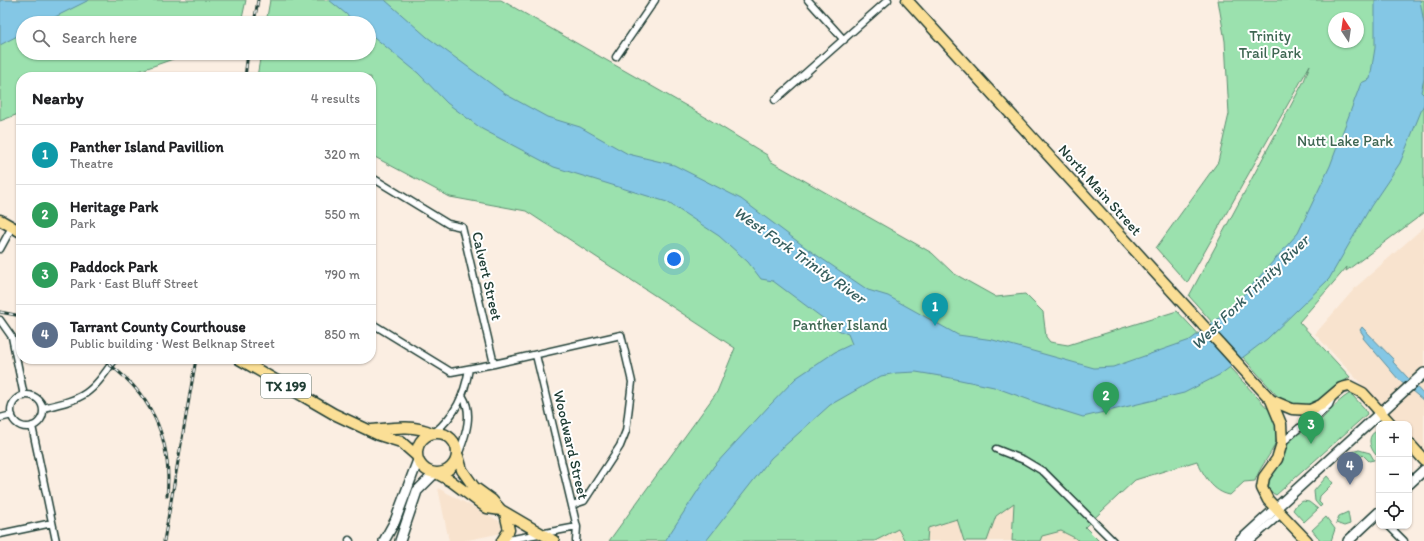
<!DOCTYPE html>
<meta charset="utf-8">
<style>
body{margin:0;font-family:Itim,sans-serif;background:#f6f6f6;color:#202124}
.controls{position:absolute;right:12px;bottom:12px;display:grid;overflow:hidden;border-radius:8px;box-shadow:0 1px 3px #0004}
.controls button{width:36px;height:36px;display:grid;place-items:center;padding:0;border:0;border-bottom:1px solid #e0e0e0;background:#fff;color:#202124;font:20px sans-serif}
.compass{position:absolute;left:1328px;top:12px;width:36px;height:36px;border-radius:50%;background:#fff;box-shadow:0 1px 3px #0004;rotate:347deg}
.you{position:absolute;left:674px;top:259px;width:14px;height:14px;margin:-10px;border:3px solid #fff;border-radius:50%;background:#1a73e8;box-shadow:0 0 0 6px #1a73e833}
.badge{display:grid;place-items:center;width:26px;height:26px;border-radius:50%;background:#c8321e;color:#fff;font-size:13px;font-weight:700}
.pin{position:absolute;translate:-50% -33px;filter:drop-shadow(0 1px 2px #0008)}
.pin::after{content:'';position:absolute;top:21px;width:14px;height:12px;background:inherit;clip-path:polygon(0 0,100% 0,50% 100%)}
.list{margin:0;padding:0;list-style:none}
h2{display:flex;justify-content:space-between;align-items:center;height:52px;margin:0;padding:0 16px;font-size:17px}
h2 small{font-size:13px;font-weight:400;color:#757577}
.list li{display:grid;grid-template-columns:26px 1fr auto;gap:12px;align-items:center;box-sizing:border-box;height:60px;padding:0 16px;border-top:1px solid #e0e0e0}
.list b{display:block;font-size:15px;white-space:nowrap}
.list p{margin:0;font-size:13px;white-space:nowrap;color:#757577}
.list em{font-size:13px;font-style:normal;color:#757577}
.icon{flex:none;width:22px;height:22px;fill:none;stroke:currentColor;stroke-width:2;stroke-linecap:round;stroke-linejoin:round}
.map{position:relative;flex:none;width:1424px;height:541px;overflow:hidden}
.search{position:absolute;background:#fff;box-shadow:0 1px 3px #0004;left:16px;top:16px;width:360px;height:44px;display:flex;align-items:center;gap:10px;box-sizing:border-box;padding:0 14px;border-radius:22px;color:#757577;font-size:15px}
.panel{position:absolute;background:#fff;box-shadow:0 1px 3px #0004;left:16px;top:72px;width:360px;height:292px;border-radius:16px}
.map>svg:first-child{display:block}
.built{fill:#f8e3ce}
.green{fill:#9be1ae;stroke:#5d8f71;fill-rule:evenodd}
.water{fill:#84c7e5;stroke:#5c909e}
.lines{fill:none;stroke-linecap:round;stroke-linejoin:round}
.street-casing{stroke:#1f3d34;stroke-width:9}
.secondary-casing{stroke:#1f3d34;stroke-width:12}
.primary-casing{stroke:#1f3d34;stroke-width:13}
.street{stroke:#fff;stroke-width:6}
.secondary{stroke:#fff;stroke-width:9}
.primary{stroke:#fbdf96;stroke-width:10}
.rail-casing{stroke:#1f3d34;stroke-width:3}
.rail{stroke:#fff;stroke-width:1.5;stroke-dasharray:4.5;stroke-linecap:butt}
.labels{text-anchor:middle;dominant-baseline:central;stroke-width:4;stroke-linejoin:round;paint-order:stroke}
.shield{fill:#fff;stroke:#627771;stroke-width:1}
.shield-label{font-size:14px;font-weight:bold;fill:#1f3d34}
.park-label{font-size:15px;fill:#3e6652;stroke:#fff}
.street-label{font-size:15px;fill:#1f3d34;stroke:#fff}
.water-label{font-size:16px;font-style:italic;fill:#386060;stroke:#fff}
</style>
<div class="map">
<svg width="1424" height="541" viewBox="0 0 1424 541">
<rect width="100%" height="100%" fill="#fbeee2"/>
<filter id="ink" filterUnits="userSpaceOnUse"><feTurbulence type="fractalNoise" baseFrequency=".025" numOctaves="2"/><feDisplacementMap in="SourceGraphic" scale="8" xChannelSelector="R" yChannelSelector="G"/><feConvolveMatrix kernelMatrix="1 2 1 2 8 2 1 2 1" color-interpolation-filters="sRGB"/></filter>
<g filter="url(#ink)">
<path class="built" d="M1424 227V451L1409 435V424H1398L1315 334 1356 287Z
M438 488 499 521 504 528 502 533 463 541H449Z
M1029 491 1090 541H821Z"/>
<path class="green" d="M0 0H246L241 23H23V53H190L122 77H21V113L0 121Z
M270 0H501L697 112 767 155 770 161 932 253 953 273 996 297 1025 294 1043 312 1046 337 1050 342 1068 345 1177 311 1271 412C1287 446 1265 453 1255 481L1244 482 1230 495C1213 492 1204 476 1197 461L1135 480 1085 527 1099 541H1077V539L1061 531 1042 536 1040 541H1012L1014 503 996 516 987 541H964L957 519 928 528 927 541H905L898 529 875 541H609L717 392 735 348 526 211 450 197 371 155V77H257L261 53H369V23H266Z
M1218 0H1424V213L1346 271 1347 267 1299 322 1350 377C1326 393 1311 420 1279 398L1189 296 1304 81 1310 65 1187 283 1156 248 1218 162 1229 114 1225 41ZM1334 18H1358V42H1334Z
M1349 394 1352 395 1365 409 1367 414 1276 495C1259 487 1276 471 1282 462 1285 456 1285 447 1289 441 1295 432 1305 433 1312 427 1326 418 1335 402 1349 394Z
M1379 430V452L1376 455C1369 447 1366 434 1379 430Z
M1359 450 1370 453 1374 460 1369 461 1363 455 1350 468 1345 463 1342 465 1340 464 1352 452Z
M1327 476 1333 483 1320 496 1319 502 1322 505 1320 507 1315 501 1314 491Z
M1303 501 1309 502 1318 509 1304 522 1293 510 1296 505Z
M1348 512 1350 524 1344 526 1336 523 1339 516Z
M1326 517 1335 529 1331 541H1321L1312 530Z"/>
<path class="water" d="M0 0H89L43 23H23V33L0 45Z
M329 0H385L427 37 505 94 547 117 580 127 628 154 674 165 741 199 809 250 868 290 888 296 958 335 993 340 1094 368 1113 367 1190 340 1231 309 1298 233 1330 166 1361 83 1370 79 1375 48V0H1420L1424 24V79L1421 92 1424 95V104L1400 163 1371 206 1329 279 1267 339 1221 374 1184 393 1083 417 1038 403 994 387 946 377 916 372 896 373 881 376 830 405 771 458 706 541H665L714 466 769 406 796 378 835 352 852 344 848 334 840 331 773 281 761 279 748 262 719 236 667 202 554 167 482 129 447 103 418 73 369 33V23H357Z
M1362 327 1394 360 1393 362 1424 395V401L1399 380 1363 338 1364 336 1360 330Z"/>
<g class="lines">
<defs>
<path id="street" d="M808 0 844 40
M616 57 655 0
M775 100 888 0
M371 177 448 224 462 227 494 364 451 372 371 323
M0 249 12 227
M0 320 12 337 24 396
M536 355 577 527 576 541
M494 364 621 335 632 382 626 431 620 446 584 501 572 505
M11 411a16 16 0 1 1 32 0a16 16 0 1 1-32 0Z
M43 408C86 398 90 395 115 359
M0 418 12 415
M32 426 56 541
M434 433C456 414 464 397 469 369
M1282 443 1299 428 1309 424 1329 405 1332 398
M996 449 1024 460 1044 472 1113 541
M458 453 460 450C466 434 473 413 463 397
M1389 526 1404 541
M0 534 52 523
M349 540 350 541
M502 541 577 527
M1250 541 1281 514"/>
<path id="secondary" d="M1409 484 1424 470
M384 541 395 521 418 460
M400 541 417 491 435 473
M1240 541 1424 373
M1348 541 1379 512"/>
<path id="primary" d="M907 0 1271 400 1281 424 1282 443 1277 459 1264 477 1262 488 1268 500 1307 541
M0 220 21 232
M239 359 334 414 379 435 401 442 417 456
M1271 400 1292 409 1310 410 1321 405 1341 388 1349 386 1363 393 1391 424
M372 430C392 428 413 424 432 433
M417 453a20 20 0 1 1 40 0a20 20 0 1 1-40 0Z
M1409 443 1424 460
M458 456 462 470 474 487 492 500 501 510 554 541
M438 474 451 481 487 508 501 510
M502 541 509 530 505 513"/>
</defs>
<use href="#street" class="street-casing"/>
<use href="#secondary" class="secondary-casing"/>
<use href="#primary" class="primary-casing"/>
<use href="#street" class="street"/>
<use href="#secondary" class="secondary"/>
<use href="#primary" class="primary"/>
<defs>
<path id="rail" d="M254 23 258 0
M245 77 248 53
M0 312 21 316
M101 359C150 390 173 438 167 496
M164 541 196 359"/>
</defs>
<use href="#rail" class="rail-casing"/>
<use href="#rail" class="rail"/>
</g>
</g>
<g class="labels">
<rect class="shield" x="261" y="374" width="50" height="24" rx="3"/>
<g class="shield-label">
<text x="286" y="386">TX 199</text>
</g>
<g class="park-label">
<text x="1270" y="36">Trinity<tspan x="1270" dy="17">Trail Park</tspan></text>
<text x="1345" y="141">Nutt Lake Park</text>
<text x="840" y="325">Panther Island</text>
</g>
<g class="street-label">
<text transform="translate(1100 190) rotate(48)">North Main Street</text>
<text transform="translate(487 276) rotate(77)">Calvert Street</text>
<text transform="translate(571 445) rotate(77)">Woodward Street</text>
</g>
<g class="water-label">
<text transform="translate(800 255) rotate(35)">West Fork Trinity River</text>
<text transform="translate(1250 292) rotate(-44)">West Fork Trinity River</text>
</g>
</g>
</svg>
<div class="controls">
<button>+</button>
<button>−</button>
<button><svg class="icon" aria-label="locate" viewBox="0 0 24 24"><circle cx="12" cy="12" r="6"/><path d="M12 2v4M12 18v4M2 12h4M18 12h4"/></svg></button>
</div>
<svg class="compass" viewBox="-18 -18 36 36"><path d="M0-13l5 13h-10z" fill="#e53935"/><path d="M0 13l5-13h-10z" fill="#757577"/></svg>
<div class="you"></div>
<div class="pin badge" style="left:935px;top:326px;background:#0f9aa8">1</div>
<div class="pin badge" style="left:1106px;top:415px;background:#2e9e5b">2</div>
<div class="pin badge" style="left:1311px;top:444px;background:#2e9e5b">3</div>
<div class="pin badge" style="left:1350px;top:485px;background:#5c6f8a">4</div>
<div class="search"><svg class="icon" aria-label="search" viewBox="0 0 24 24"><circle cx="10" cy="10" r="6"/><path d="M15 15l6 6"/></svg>Search here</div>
<section class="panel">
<h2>Nearby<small>4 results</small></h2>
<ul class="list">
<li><span class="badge" style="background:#0f9aa8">1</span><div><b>Panther Island Pavillion</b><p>Theatre</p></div><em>320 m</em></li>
<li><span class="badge" style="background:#2e9e5b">2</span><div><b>Heritage Park</b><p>Park</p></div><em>550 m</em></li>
<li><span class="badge" style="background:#2e9e5b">3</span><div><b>Paddock Park</b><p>Park · East Bluff Street</p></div><em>790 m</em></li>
<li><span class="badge" style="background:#5c6f8a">4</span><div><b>Tarrant County Courthouse</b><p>Public building · West Belknap Street</p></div><em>850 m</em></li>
</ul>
</section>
</div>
